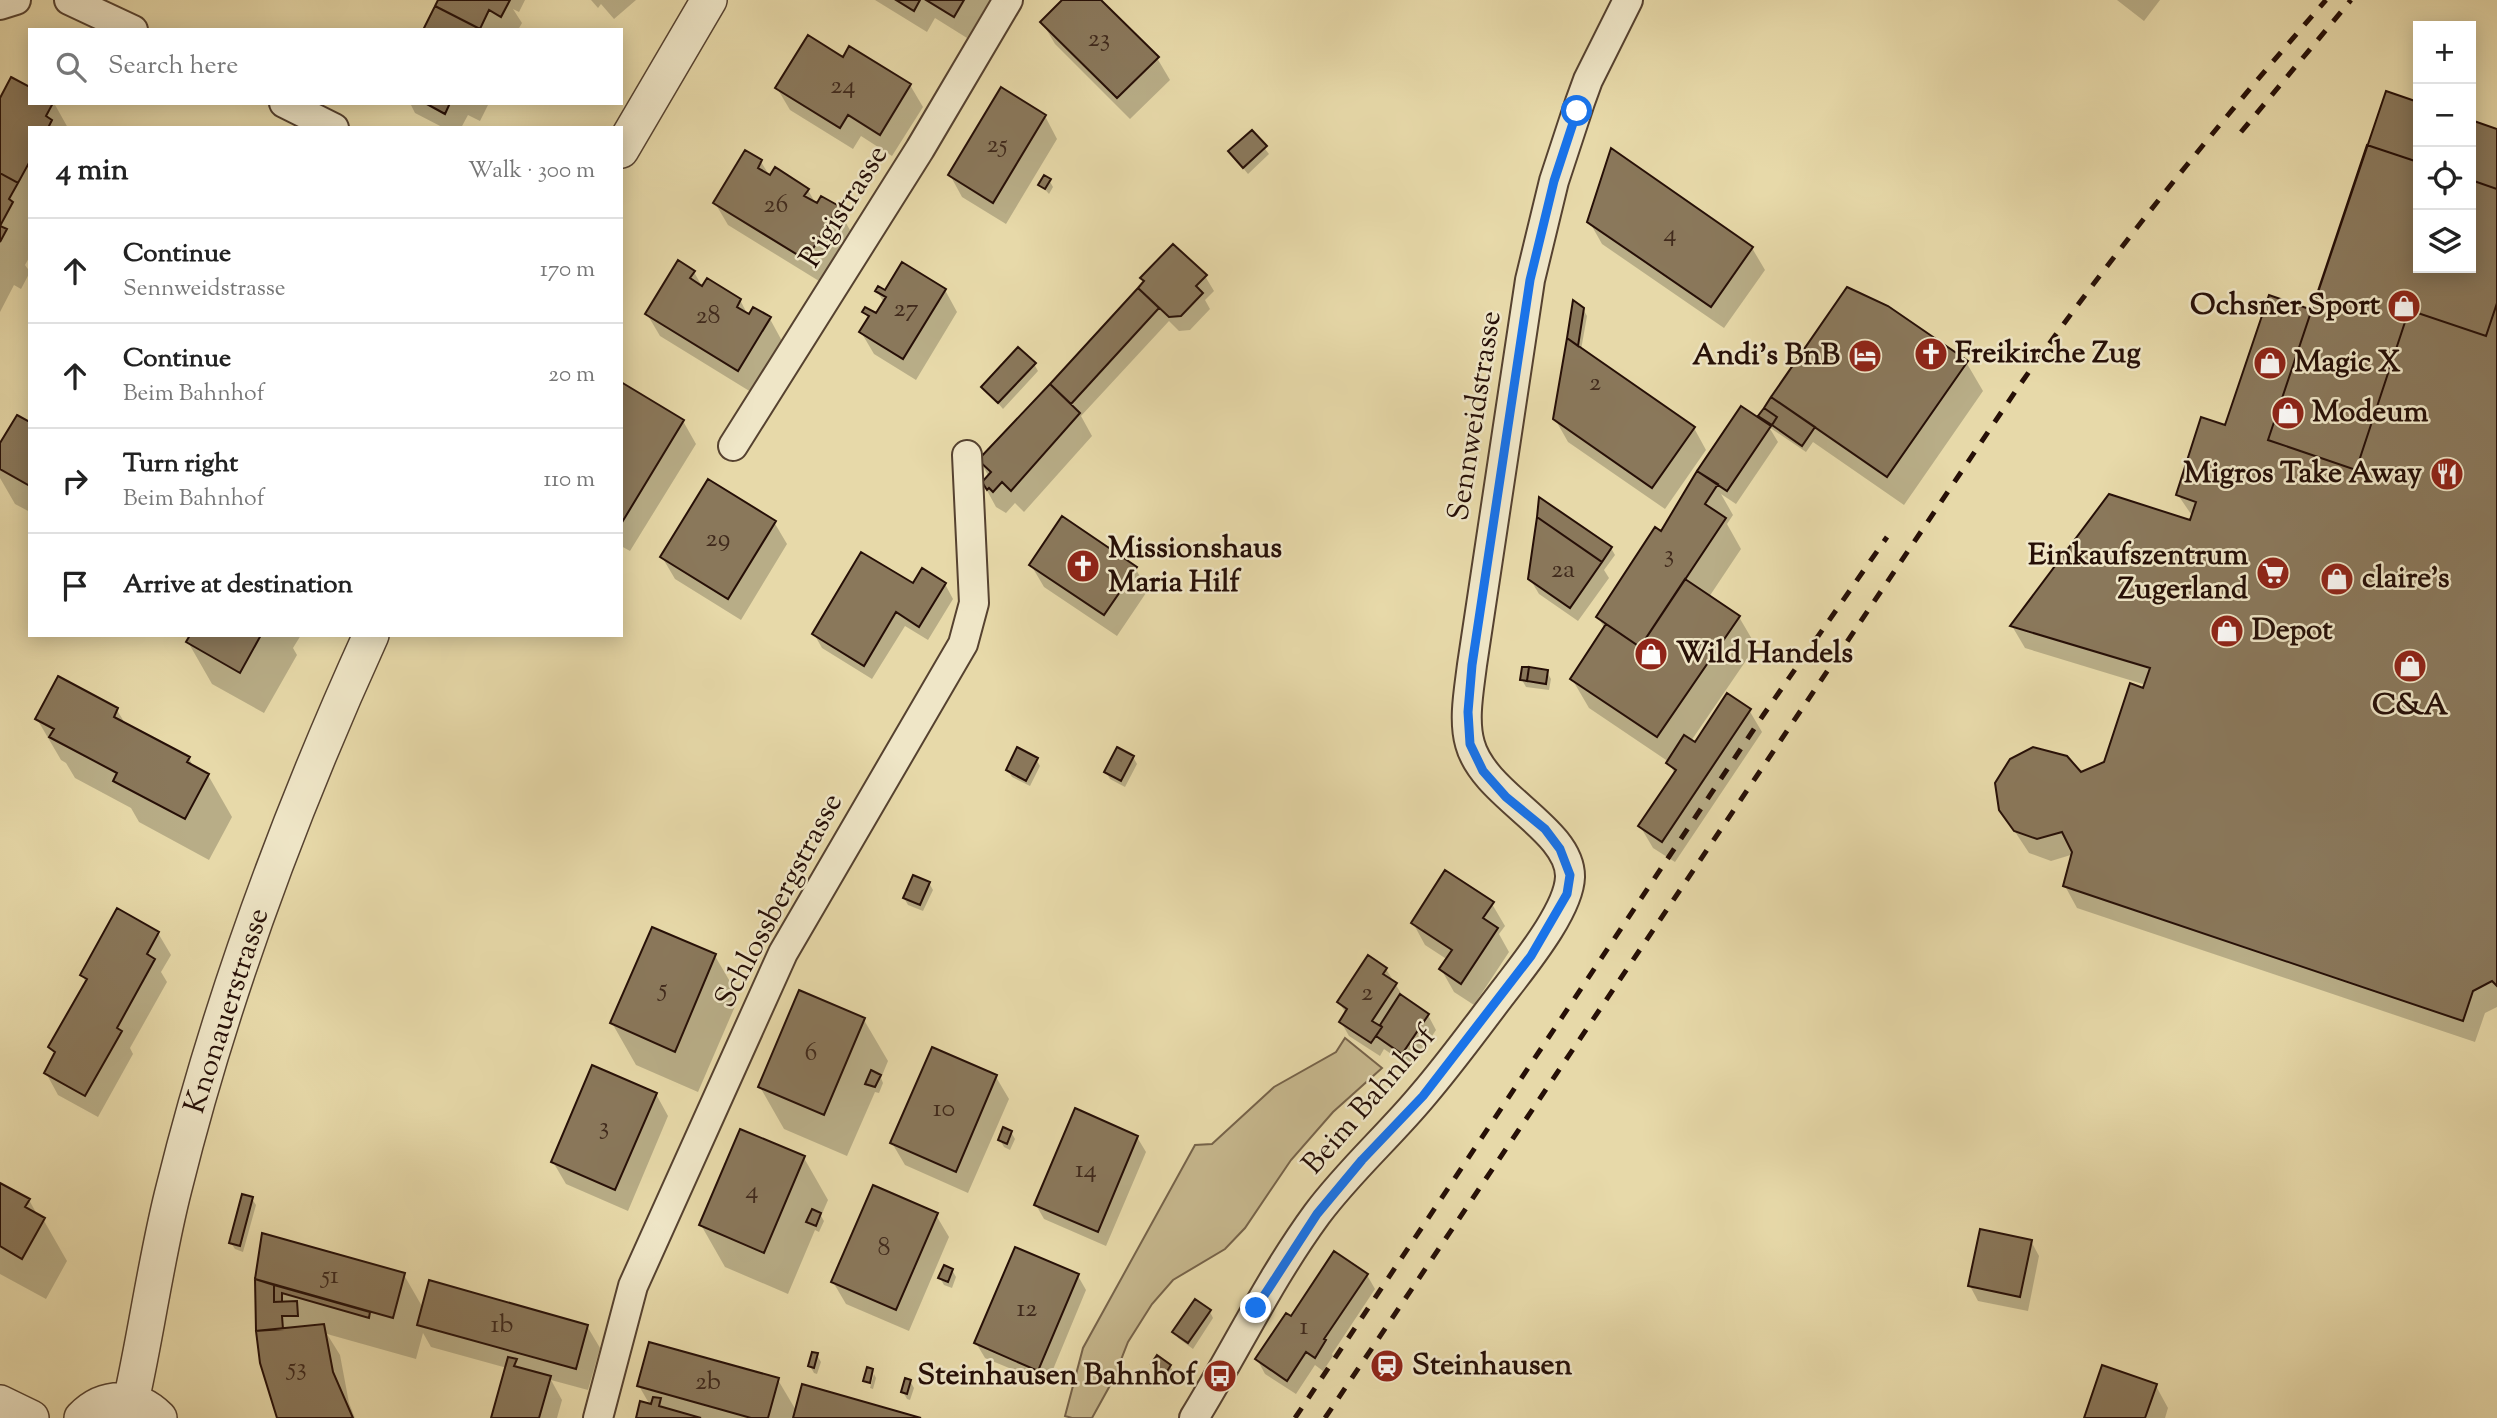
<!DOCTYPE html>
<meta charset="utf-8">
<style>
body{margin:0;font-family:"Sorts Mill Goudy",serif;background:#f2f2f2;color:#222}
.controls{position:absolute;right:21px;top:21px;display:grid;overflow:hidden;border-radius:0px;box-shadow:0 4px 18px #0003}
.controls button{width:63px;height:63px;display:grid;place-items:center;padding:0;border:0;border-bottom:2px solid #e0e0e0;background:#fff;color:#222;font:35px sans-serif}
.stop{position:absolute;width:21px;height:21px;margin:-16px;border:5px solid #1a73e8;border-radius:50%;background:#fff}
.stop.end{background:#1a73e8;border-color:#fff;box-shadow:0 2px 7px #0008}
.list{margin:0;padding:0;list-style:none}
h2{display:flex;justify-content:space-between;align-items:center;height:91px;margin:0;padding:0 28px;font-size:30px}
h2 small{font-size:23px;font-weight:400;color:#767676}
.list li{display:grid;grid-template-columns:46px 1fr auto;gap:21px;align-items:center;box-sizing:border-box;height:105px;padding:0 28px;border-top:2px solid #e0e0e0}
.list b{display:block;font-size:26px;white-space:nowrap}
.list p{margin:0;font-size:23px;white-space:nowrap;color:#767676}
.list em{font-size:23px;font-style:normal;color:#767676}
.icon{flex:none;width:38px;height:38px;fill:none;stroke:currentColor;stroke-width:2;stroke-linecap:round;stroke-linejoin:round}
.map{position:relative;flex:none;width:2497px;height:1418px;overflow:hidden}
.search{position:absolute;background:#fff;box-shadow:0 4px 18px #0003;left:28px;top:28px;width:595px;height:77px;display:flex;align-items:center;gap:18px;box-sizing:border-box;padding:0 24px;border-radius:0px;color:#767676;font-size:26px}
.panel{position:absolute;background:#fff;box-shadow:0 4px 18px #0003;left:28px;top:126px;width:595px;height:511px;border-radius:0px}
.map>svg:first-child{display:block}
.green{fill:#c6b78d;stroke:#76634a;stroke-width:2}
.shadow{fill:#0003}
.building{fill:#8a785b;stroke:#260f07;stroke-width:2}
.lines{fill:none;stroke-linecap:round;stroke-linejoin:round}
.minor-casing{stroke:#564230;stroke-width:32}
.tertiary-casing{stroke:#564230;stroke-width:38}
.minor{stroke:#efe6c7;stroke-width:28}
.tertiary{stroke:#efe6c7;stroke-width:35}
.rail{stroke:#260f07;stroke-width:5;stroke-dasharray:12 12;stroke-linecap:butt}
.route{stroke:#1a73e8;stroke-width:9}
.labels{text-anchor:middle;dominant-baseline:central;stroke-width:5;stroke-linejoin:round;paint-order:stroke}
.number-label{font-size:26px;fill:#3f291c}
.street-label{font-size:30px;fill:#260f07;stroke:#efe6c7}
.poi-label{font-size:30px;font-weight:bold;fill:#260f07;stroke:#efe6c7;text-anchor:start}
</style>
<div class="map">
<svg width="2497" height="1418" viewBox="0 0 2497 1418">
<rect width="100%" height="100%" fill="#e7d9a9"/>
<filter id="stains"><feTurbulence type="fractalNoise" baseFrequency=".00286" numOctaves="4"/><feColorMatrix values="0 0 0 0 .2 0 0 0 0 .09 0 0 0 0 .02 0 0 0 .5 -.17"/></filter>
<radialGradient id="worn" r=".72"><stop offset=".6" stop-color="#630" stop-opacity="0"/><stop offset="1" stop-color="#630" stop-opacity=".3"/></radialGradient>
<path class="green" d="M1345 1038 1382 1068 1333 1112 1291 1160 1245 1228 1225 1249 1173 1280 1152 1304 1128 1342 1113 1380 1092 1418H1072L1065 1416 1083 1348 1195 1145 1212 1144 1274 1087 1336 1052Z"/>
<path class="shadow" d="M440 0H525L519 12 513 9 522 23 518 30H425Z
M591 0H636L614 19 601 4 598 8Z
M875 0H990L967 38 935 18 927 32Z
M1064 0H1099L1157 58 1170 80 1130 119 1055 44 1042 22Z
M2117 0H2160L2144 21Z
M843 60 910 85 923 107 892 156 861 136 853 149 790 110 777 88Z
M2387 93 2418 104V268H2471V122L2497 131V1007L2485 1013 2475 1042 2077 908 2065 886 2074 854 2051 861 2029 853 2000 809 2105 763 2146 685 2025 648 2012 626 2191 522 2193 517 2178 495 2312 314Z
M0 101 54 103 68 128H30V256L25 265 30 272 21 289 14 285 0 312Z
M410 103H489L480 121 468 115 461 128H444L415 113Z
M1045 116 1057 139 1006 224 962 197 950 175Z
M1252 132 1269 154 1248 174 1230 152Z
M761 162 771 178 808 190 817 206 837 208 850 230 819 281 728 225 715 203Z
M1049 180 1053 187 1049 194 1041 185Z
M1589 221 1752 248 1765 270 1724 328 1602 244Z
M694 272 703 288 740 300 749 317 770 319 782 341 751 392 660 336 647 314Z
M1205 276 1214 291 1205 300 1210 309 1190 330 1179 331 1169 321 1081 416 1092 436 1024 512 1015 503 1006 513 996 507 984 485 989 477 980 461 1140 288 1145 283 1142 278Z
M945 290 957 312 916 380 874 354 861 332 869 320 864 312 876 316 884 303 877 291Z
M1583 309 1587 316 1581 350 1694 428 1706 450 1665 509 1568 442 1555 419Z
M1966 362 1983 391 1904 505 1813 442 1806 452 1769 427 1778 442 1736 504 1721 494 1733 515 1727 524 1741 549 1709 597 1739 617 1756 646 1691 741 1695 744 1749 710 1762 732 1675 862 1653 848 1640 826 1675 775 1669 762 1589 708 1572 679 1605 629 1598 617 1661 533 1764 424 1760 416Z
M1034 364 1038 371 1003 409 984 387Z
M621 384 683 421 696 444 630 551 621 546Z
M30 424V512L15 504 0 478V447Z
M774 522 787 544 741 620 675 579 662 557Z
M1611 548 1615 555 1604 570 1609 578 1578 621 1539 594 1530 579Z
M1031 565 1135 568 1148 590 1117 636 1044 587Z
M945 584 953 599 928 640 905 626 872 679 822 648 814 634 913 586Z
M192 635H301L293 648 297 655 264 713 212 684 188 642Z
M1547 672 1551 679 1549 690 1526 687 1522 680Z
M117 710 126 725 189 758 194 768 208 775 232 817 209 860 139 822 131 808 75 778 66 763 61 760 37 719Z
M1133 757 1137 764 1125 787 1110 779 1106 772Z
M1036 759 1040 766 1030 786 1012 777 1008 770Z
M929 883 933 890 923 911 908 905 904 898Z
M1492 904 1505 926 1499 934 1509 952 1474 1005 1454 992 1441 969 1448 960 1425 945 1413 923Z
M158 933 171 955 161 972 167 982 130 1048 133 1054 98 1117 58 1095 46 1073 55 1056 50 1047 86 983 82 975Z
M715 956 739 997 698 1092 636 1065 612 1023Z
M1386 969 1404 998 1428 1015 1436 1030 1411 1068 1384 1049 1380 1056 1349 1036 1341 1022 1346 1014 1339 1002Z
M864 1020 888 1061 881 1078 883 1083 879 1093 875 1092 847 1156 784 1129 760 1087Z
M996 1077 1009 1099 968 1193 905 1165 892 1143Z
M656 1094 668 1116 628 1211 566 1184 553 1162Z
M1011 1132 1015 1139 1010 1150 1004 1147 1000 1140Z
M1137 1137 1146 1152 1106 1246 1044 1219 1036 1205Z
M804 1158 828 1200 821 1216 824 1221 819 1232 815 1230 788 1294 725 1267 701 1225Z
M0 1185 29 1200 38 1216 43 1219 67 1261 46 1299 0 1274Z
M252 1199 256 1205 243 1252 235 1249 231 1243Z
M936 1215 949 1237 909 1331 846 1304 833 1282Z
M2031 1241 2039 1256 2028 1311 1978 1301 1970 1286Z
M952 1270 956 1277 952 1288 944 1285 940 1278Z
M404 1275 423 1308 587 1326 600 1348 588 1390 551 1380 562 1400 557 1418H493L507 1368 431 1347 423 1333 416 1359 327 1334 340 1355 349 1403 355 1418H281L257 1331 256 1279Z
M1367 1275 1375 1289 1332 1354 1333 1356 1323 1371 1315 1365 1296 1394 1265 1374 1257 1359 1291 1318Z
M1078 1276 1086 1290 1047 1384 985 1358 976 1343Z
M1210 1312 1213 1318 1193 1349 1178 1338 1175 1332Z
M817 1355 821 1362 817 1374 814 1373 810 1366Z
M1153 1364 1170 1366 1174 1373 1170 1379 1157 1370Z
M874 1374 876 1378 873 1389 870 1388Z
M778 1380 797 1412 915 1418H637L650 1405 639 1386Z
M910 1381 914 1388 910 1400 907 1399 903 1392Z
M2156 1386 2168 1408 2165 1418H2085Z"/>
<path class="building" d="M438 0H510L501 17 489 10 480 29 435 6Z
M896 0H920L914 11Z
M926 0H964L954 17Z
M1062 0H1101L1159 57 1117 98 1040 22Z
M435 6 480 29 479 30H423Z
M808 35 843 57 849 46 911 84 880 135 848 115 840 128 775 88Z
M11 77 30 87V103H53L46 116 52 120 48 128H30V161L18 183 0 173V98Z
M1001 87 1046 115 993 203 948 175Z
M2386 91 2418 102V268H2471V120L2497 129V986L2492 981 2473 991 2463 1021 2063 886 2072 852 2062 832 2037 839 2014 831 1999 810 1995 783 2010 759 2033 747 2067 756 2081 772 2104 762 2130 683 2143 688 2150 668 2010 626 2109 494 2190 520 2196 502 2176 495 2201 417 2225 425 2269 295 2312 310Z
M425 103H450L445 114Z
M1252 130 1267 146 1243 168 1228 151Z
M2367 145 2418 162V268H2471V180L2497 189V303L2486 336 2409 310 2356 470 2268 440Z
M1611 148 1753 247 1711 307 1587 222Z
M745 150 762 160 758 168 770 175 775 167 809 189 804 196 817 203 821 196 839 206 806 260 713 203Z
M0 173 18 183 9 199 13 202 0 226 7 229 0 242Z
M1044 175 1051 179 1045 189 1038 185Z
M1173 244 1207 275 1196 286 1203 293 1181 316 1169 317 1138 288 1144 281 1140 278Z
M678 260 695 271 690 278 702 286 707 278 741 299 737 307 749 314 753 307 771 317 738 371 645 314Z
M902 262 946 289 903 359 859 332 869 316 862 312 865 307 876 313 886 297 875 291 878 286 885 290Z
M1847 287 1888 306 1968 361 1887 477 1771 397Z
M1138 288 1159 308 1071 404 1050 384Z
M1573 300 1584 308 1578 346 1567 338Z
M1567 338 1695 427 1652 488 1553 419Z
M1018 347 1036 363 998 403 981 387Z
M621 382 684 420 621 524Z
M1050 384 1080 413 1011 491 1002 482 993 492 989 488 987 490 982 482 991 472 978 460Z
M1771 397 1815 427 1802 446 1772 425 1777 417 1764 408Z
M1741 406 1771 426 1727 491 1697 471Z
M1764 408 1777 417 1772 425 1758 416Z
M17 415 30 422V486L0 469V443Z
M1697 471 1718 484 1705 504 1726 518 1640 647 1596 617 1655 527 1661 531Z
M708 479 776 521 728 599 660 557Z
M1539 497 1612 547 1602 562 1537 517Z
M1062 516 1137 567 1104 615 1029 565Z
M1537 517 1602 562 1570 608 1528 579Z
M861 552 913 583 922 568 946 583 919 627 896 612 864 666 812 634Z
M1685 579 1740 616 1657 737 1570 679 1606 624 1640 647Z
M190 635H261L240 673 186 642Z
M1522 667H1529L1527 681 1520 680Z
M1529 667 1548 670 1546 684 1527 681Z
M58 676 118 708 114 717 190 757 187 762 209 774 185 819 113 781 117 773 49 737 54 729 35 719Z
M1727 693 1751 709 1662 842 1638 826 1676 770 1666 763 1684 735 1695 742Z
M1017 747 1038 758 1026 781 1006 770Z
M1117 747 1134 756 1121 781 1104 772Z
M1445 870 1494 902 1483 918 1498 928 1461 984 1439 969 1452 950 1411 923Z
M913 875 930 882 920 905 903 898Z
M117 908 159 932 147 954 155 959 117 1028 122 1031 85 1096 44 1073 55 1052 48 1047 87 979 80 975Z
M652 927 716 954 675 1052 610 1023Z
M1368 955 1387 968 1383 974 1397 983 1372 1021 1382 1027 1371 1043 1339 1022 1347 1009 1337 1002Z
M799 990 865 1018 824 1115 758 1087Z
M1400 994 1429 1014 1402 1054 1376 1036 1382 1027 1380 1025Z
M932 1047 997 1075 956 1172 890 1143Z
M592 1065 657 1093 615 1190 551 1162Z
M871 1070 881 1075 875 1087 865 1084Z
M1075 1108 1138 1136 1098 1232 1034 1205Z
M1003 1127 1012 1131 1007 1144 998 1140Z
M740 1129 805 1156 764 1253 699 1225Z
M0 1183 30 1199 25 1207 45 1218 22 1259 0 1246Z
M873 1185 938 1213 896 1310 831 1282Z
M242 1194 253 1197 240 1246 229 1243Z
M812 1209 821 1213 816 1226 806 1222Z
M1980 1229 2032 1240 2020 1297 1968 1286Z
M262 1233 405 1273 393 1318 255 1279Z
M1015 1247 1079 1274 1038 1371 974 1343Z
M1334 1251 1368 1274 1324 1339 1326 1340 1315 1358 1306 1352 1287 1381 1255 1359 1286 1313 1291 1316Z
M944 1265 953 1269 948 1282 938 1278Z
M255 1279 274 1285V1302L297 1301 298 1316H282L283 1329 256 1331Z
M429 1280 588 1325 576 1369 417 1325Z
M274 1285 370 1312 369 1318 282 1293V1302H274Z
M1195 1299 1211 1310 1188 1343 1172 1332Z
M324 1324 333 1372 353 1418H277L260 1363 256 1331Z
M649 1342 779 1378 768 1418H751L637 1386Z
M812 1352 818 1353 814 1368 808 1366Z
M1157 1355 1171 1365 1166 1373 1151 1364Z
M508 1357 517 1359 514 1366 551 1376 539 1418H491Z
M2102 1365 2157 1384 2145 1418H2084Z
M867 1367 873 1369 870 1383 863 1381Z
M905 1378 911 1380 907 1394 901 1392Z
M802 1384 921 1418H793Z
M653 1397 661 1398 659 1406 701 1418H636L640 1401 651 1404Z"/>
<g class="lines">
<defs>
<path id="minor" d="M69 0 133 30
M0 5 16 0
M284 103 334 128
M733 446 920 149 1008 0
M598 1418 633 1286 783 953 963 644 974 603 967 455
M1194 1418C1236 1350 1270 1278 1317 1214 1349 1171 1389 1136 1423 1095 1453 1060 1480 1022 1508 986 1527 961 1569 909 1570 877 1571 829 1484 796 1470 744 1463 720 1469 690 1472 665L1530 280 1554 181 1580 102 1588 80 1628 0"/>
<path id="tertiary" d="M621 150 709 0
M131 1401C147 1330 156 1258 174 1188 221 998 290 813 371 635
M0 1403 31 1418
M82 1418C104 1395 136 1395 159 1418"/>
</defs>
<use href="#minor" class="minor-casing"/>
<use href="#tertiary" class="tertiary-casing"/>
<use href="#minor" class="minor"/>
<use href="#tertiary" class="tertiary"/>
<path class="rail" d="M2241 132 2351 0
M1295 1418 1764 714 1887 537
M1325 1418 2019 386C2114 251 2218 124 2326 0"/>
</g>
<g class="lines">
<path class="route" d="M1256 1308 1317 1214 1362 1160 1423 1096 1531 956 1567 894 1570 875 1560 849 1545 829 1506 797 1483 771 1470 744 1468 712 1472 665 1530 280 1554 181 1577 111"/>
</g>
<defs>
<symbol id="shop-disc" viewBox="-11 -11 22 22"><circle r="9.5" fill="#8f2418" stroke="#efe6c7"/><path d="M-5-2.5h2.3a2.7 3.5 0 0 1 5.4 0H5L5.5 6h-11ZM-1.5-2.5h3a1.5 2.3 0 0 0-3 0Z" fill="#fff"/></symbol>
<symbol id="church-disc" viewBox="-11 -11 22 22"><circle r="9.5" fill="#8f2418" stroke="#efe6c7"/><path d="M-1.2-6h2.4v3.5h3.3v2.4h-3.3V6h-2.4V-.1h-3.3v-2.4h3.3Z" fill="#fff"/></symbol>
<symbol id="hotel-disc" viewBox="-11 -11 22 22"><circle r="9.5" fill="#8f2418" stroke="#efe6c7"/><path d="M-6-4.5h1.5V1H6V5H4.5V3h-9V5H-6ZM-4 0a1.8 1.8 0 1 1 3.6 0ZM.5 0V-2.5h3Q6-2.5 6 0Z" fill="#fff"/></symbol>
<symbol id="restaurant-disc" viewBox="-11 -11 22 22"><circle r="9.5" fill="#8f2418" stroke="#efe6c7"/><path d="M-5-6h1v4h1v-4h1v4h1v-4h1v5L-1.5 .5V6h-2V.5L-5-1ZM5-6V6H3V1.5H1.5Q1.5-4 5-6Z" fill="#fff"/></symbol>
<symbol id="supermarket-disc" viewBox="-11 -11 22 22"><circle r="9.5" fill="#8f2418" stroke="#efe6c7"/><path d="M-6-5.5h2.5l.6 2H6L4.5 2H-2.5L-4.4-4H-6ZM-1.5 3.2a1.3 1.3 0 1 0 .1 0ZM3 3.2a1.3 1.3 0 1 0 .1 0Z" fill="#fff"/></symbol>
<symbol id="station-disc" viewBox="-11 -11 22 22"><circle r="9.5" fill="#8f2418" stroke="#efe6c7"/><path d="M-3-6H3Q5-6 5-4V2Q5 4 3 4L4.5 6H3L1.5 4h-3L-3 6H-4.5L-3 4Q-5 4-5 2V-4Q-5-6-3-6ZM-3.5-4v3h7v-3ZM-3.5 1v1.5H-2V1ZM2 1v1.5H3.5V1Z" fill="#fff"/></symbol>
<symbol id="bus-disc" viewBox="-11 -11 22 22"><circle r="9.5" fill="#8f2418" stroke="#efe6c7"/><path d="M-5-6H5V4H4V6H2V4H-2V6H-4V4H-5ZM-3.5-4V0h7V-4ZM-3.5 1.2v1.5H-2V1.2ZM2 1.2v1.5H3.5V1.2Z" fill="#fff"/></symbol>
</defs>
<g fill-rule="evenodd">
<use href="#shop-disc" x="2385" y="287" width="38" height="38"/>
<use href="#church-disc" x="1912" y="335" width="38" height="38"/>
<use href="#hotel-disc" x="1846" y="337" width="38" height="38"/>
<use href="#shop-disc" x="2251" y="344" width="38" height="38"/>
<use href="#shop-disc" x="2269" y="394" width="38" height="38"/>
<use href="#restaurant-disc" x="2428" y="455" width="38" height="38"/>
<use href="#church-disc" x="1064" y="547" width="38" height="38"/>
<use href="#supermarket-disc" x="2254" y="554" width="38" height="38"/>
<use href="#shop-disc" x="2318" y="560" width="38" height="38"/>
<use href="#shop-disc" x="2208" y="612" width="38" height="38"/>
<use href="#shop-disc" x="1632" y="635" width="38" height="38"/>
<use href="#shop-disc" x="2391" y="647" width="38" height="38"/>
<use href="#station-disc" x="1368" y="1347" width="38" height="38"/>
<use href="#bus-disc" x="1201" y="1357" width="38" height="38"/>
</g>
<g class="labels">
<g class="number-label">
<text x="1099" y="39">23</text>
<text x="843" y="86">24</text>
<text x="997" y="145">25</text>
<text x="776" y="205">26</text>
<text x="1670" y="234">4</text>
<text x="906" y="309">27</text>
<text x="708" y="316">28</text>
<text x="1595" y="383">2</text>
<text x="718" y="539">29</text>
<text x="1669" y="555">3</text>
<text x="1563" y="570">2a</text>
<text x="663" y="989">5</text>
<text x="1367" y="993">2</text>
<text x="811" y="1053">6</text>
<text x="944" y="1109">10</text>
<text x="604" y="1127">3</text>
<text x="1086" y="1170">14</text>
<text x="752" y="1191">4</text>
<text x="884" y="1248">8</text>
<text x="330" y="1276">51</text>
<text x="1027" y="1309">12</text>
<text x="502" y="1325">1b</text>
<text x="1304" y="1327">1</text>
<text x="297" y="1368">53</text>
<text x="708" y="1382">2b</text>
</g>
<g class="street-label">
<text transform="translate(845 207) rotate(-58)">Rigistrasse</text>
<text transform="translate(1476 416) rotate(-81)">Sennweidstrasse</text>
<text transform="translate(780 901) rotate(-62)">Schlossbergstrasse</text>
<text transform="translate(228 1011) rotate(-72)">Knonauerstrasse</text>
<text transform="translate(1370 1101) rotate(-49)">Beim Bahnhof</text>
</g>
<g class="poi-label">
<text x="2380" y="306" text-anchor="end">Ochsner Sport</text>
<text x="1955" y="354">Freikirche Zug</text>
<text x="1840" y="356" text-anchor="end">Andi's BnB</text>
<text x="2294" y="363">Magic X</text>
<text x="2312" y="413">Modeum</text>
<text x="2422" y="474" text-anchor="end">Migros Take Away</text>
<text x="1108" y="549">Missionshaus<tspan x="1108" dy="34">Maria Hilf</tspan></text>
<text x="2248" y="556" text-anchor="end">Einkaufszentrum<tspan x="2248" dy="34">Zugerland</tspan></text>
<text x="2362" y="579">claire's</text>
<text x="2252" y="631">Depot</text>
<text x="1676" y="654">Wild Handels</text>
<text x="2410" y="706" text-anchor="middle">C&amp;A</text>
<text x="1412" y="1366">Steinhausen</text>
<text x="1196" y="1376" text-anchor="end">Steinhausen Bahnhof</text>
</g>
</g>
<rect width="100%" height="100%" filter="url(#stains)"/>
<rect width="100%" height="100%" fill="url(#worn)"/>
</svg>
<div class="controls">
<button>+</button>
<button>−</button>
<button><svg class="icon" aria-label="locate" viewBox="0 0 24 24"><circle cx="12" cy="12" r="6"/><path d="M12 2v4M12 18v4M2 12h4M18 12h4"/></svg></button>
<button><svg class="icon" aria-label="layers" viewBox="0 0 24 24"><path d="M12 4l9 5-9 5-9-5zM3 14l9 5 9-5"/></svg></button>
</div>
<div class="stop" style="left:1577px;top:111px"></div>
<div class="stop end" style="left:1256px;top:1308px"></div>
<div class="search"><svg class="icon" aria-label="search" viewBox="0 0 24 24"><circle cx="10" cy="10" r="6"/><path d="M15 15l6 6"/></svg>Search here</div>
<section class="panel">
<h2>4 min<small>Walk · 300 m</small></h2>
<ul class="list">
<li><svg class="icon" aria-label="ahead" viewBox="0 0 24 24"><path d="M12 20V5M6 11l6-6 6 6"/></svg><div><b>Continue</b><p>Sennweidstrasse</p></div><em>170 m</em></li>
<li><svg class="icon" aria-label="ahead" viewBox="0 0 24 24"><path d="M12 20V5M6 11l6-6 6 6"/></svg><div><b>Continue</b><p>Beim Bahnhof</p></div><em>20 m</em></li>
<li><svg class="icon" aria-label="right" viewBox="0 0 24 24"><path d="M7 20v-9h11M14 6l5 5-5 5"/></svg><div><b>Turn right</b><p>Beim Bahnhof</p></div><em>110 m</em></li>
<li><svg class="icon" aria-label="arrive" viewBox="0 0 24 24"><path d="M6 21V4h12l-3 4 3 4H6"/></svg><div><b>Arrive at destination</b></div></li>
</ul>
</section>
</div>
